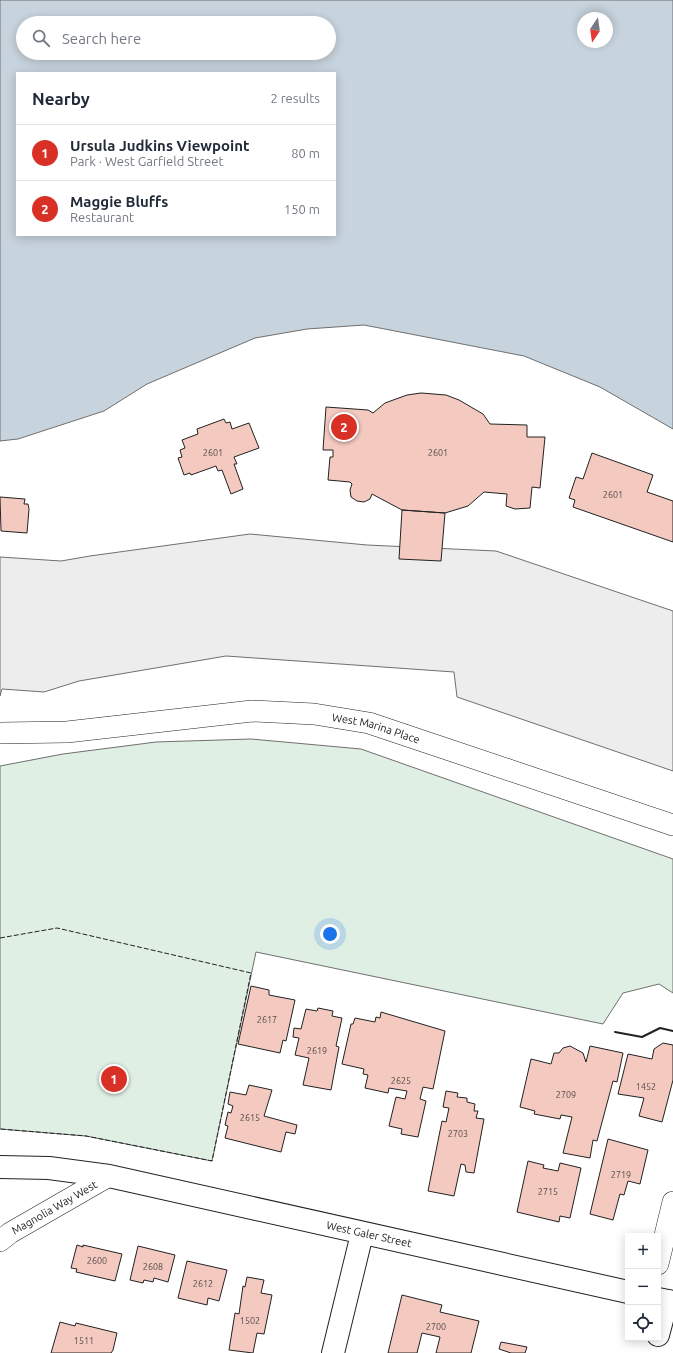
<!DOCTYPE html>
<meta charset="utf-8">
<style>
body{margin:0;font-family:Ubuntu,sans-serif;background:#f2f2f3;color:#1f2937}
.controls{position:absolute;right:12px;bottom:12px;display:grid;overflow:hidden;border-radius:0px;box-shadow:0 2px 10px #0003}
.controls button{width:36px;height:36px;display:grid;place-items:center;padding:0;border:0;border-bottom:1px solid #e0e1e3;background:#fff;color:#1f2937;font:20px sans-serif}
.compass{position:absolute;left:577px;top:12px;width:36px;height:36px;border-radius:50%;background:#fff;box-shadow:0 2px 10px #0003;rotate:193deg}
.you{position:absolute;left:330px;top:934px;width:14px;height:14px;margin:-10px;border:3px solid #fff;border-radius:50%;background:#1a73e8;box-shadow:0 0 0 6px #1a73e833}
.badge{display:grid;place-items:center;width:26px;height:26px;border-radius:50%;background:#d93025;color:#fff;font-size:13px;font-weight:700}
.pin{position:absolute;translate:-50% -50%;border:2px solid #fff;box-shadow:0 1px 4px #0006}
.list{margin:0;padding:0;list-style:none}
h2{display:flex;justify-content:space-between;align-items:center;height:52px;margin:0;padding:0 16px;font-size:17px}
h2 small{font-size:13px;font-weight:400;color:#747a83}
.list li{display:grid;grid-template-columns:26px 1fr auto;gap:12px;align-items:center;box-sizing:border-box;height:56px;padding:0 16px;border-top:1px solid #e0e1e3}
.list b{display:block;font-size:15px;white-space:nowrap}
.list p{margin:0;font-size:13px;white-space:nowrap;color:#747a83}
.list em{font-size:13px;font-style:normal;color:#747a83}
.icon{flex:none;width:22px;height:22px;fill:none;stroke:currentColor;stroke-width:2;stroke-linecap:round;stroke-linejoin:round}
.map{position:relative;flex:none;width:673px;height:1353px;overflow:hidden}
.search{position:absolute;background:#fff;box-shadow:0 2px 10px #0003;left:16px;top:16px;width:320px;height:44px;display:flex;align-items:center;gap:10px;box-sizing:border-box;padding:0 14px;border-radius:22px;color:#747a83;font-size:15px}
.panel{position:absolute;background:#fff;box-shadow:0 2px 10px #0003;left:16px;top:72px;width:320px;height:164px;border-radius:0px}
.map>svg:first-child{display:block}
.green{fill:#e0efe3;stroke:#6f6f6f}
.parking{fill:#ededed;stroke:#6f6f6f}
.water{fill:#c7d3dd;stroke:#6f6f6f;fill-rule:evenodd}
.building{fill:#f3c9c0;stroke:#222}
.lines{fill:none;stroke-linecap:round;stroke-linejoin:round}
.minor-casing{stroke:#222;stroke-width:22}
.tertiary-casing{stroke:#222;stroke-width:24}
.secondary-casing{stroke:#222;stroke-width:24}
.minor{stroke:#fff;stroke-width:21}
.tertiary{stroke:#fff;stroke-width:22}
.secondary{stroke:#fff;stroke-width:22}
.fence{stroke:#222;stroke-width:1;stroke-dasharray:5 2;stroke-linecap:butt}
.wall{stroke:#222;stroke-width:2}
.labels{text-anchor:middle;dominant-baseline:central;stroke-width:3;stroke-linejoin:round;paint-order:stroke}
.number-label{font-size:9px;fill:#564c4a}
.street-label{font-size:11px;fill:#222;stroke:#fff}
</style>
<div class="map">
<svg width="673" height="1353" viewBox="0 0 673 1353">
<rect width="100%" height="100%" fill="#fff"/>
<path class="green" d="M251 739 361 749 673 859V993L659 984 623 993 603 1024 256 952 212 1161 86 1136 0 1129V766L63 754 156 742Z"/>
<path class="parking" d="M250 534 367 545 496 551 673 611V771L457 697 454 672 226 656 79 681 44 692 2 689 0 696V557L61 561 90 556Z"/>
<path class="water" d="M0 0H673V429L600 387 524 356 364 325 307 329 255 338 147 384 104 411 18 439 0 441ZM583 18H607V42H583ZM23 23H329V53H23ZM17 73H335V235H17Z"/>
<path class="building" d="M421 393 446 395 459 400 483 414 490 424 527 425V437H545L540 488 532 487 530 508 515 509 506 506 507 494 484 492 468 506 445 513 402 510 372 494 370 499 364 502 357 501 351 497 350 490 352 484 350 482 328 480 330 457H333V450H323L326 407 368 410 373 413 385 403 407 395Z
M224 419 226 423 230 422 232 429 249 423 259 448 234 457 237 464H234L243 489 231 494 222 470 218 471 216 466 191 475 190 473 184 475 178 458 182 457 180 450 185 448 182 440 198 434 197 429Z
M592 453 653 475 647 492 673 501V542L573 507 575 500 569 498 576 477 583 479Z
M0 497 25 499 24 504H28L29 509 27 533 1 531Z
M402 510 445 513 441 561 399 559Z
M251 986 269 990V995L295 1000 286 1041 283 1040 280 1053 238 1044Z
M318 1008 333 1011 332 1016 342 1018 336 1046 339 1047 331 1090 303 1085 309 1058 295 1055 299 1038 293 1037 294 1028 301 1029 306 1009 317 1011Z
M381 1012 445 1031 433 1089 423 1087 420 1099 426 1101 418 1137 401 1134 402 1129 389 1126 396 1097 405 1099 407 1091 389 1088 388 1093 365 1088 368 1075 363 1074 364 1069 342 1064 351 1024H353L355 1018 375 1022 376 1017 380 1018Z
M663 1043 673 1045V1080L662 1122 639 1116 644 1098 618 1094 628 1054 652 1059 654 1049Z
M570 1046 583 1053 586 1062 590 1046 623 1053 617 1082 613 1081 597 1141 593 1140 590 1158 563 1153 572 1117 561 1115 560 1119 534 1114 535 1111 520 1107 531 1059 551 1064 554 1053H559L563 1048Z
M249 1085 272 1090 264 1116 297 1125 295 1134 286 1132 281 1152 225 1138 228 1126 225 1125 228 1112 231 1113 233 1106 228 1104 230 1092 246 1095Z
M446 1091 458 1093 457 1097 467 1098V1102L475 1104 474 1111H478L476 1118 484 1119 474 1173 466 1172 465 1165 461 1164 454 1196 428 1191 442 1121 446 1122 449 1108 443 1107Z
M608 1139 648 1150 640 1184 628 1181 624 1195 620 1194 613 1220 590 1214Z
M528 1161 544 1165 543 1168 558 1171 560 1163 581 1168 570 1218 560 1216 559 1222 517 1212Z
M77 1245 83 1247V1245L122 1254 115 1281 76 1272 77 1269 71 1268Z
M138 1246 175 1255 168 1282 154 1278 153 1282 144 1280 143 1283 130 1280Z
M187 1261 227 1270 219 1301 208 1298 207 1305 178 1298Z
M247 1277 264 1280 261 1293 272 1295 264 1334 257 1333 253 1353 229 1350 235 1313 239 1314 243 1286 245 1287Z
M402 1295 442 1305 440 1312 479 1321 471 1353H436L440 1337 422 1333 417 1353H388Z
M60 1322 75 1326 76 1323 117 1333 113 1350 111 1353H51Z
M501 1342 527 1347 525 1353H511L499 1349Z"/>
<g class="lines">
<defs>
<g id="minor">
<path id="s1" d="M0 733 67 732 252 711 314 714 369 723 673 825"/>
<path id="s2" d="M0 1241 10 1233 109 1176"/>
<path d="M658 1264 673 1202"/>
</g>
<path id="tertiary" d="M658 1335 667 1301
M333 1353 362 1234"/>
<g id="secondary">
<path id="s3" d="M0 1167 49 1168 109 1176 628 1292"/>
<path d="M658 1299 673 1302"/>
</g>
</defs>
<use href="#minor" class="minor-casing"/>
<use href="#tertiary" class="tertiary-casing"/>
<use href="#secondary" class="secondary-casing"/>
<use href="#minor" class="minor"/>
<use href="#tertiary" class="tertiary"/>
<use href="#secondary" class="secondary"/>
<path class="fence" d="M0 938 57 928 251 973 212 1161 86 1136 0 1129"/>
<path class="wall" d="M615 1032 642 1037 660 1028 673 1031"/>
</g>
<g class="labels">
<g class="number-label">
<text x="213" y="453">2601</text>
<text x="438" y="453">2601</text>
<text x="613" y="495">2601</text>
<text x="267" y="1020">2617</text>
<text x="317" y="1051">2619</text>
<text x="401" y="1081">2625</text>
<text x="646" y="1087">1452</text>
<text x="566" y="1095">2709</text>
<text x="250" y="1118">2615</text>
<text x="458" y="1134">2703</text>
<text x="621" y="1175">2719</text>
<text x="548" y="1192">2715</text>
<text x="97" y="1261">2600</text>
<text x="153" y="1267">2608</text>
<text x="203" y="1284">2612</text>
<text x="250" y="1321">1502</text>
<text x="436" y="1327">2700</text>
<text x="84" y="1341">1511</text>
</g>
<g class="street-label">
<text stroke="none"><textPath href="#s1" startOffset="379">West Marina Place</textPath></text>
<text stroke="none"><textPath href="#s2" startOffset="64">Magnolia Way West</textPath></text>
<text stroke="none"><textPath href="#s3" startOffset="376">West Galer Street</textPath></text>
</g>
</g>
</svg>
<div class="controls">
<button>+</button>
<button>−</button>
<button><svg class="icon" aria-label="locate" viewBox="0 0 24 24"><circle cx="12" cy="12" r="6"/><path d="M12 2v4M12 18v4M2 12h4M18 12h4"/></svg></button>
</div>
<svg class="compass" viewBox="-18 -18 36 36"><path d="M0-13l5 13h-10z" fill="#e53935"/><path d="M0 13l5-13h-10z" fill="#747a83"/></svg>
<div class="you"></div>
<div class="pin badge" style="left:114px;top:1079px">1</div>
<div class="pin badge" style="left:344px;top:427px">2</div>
<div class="search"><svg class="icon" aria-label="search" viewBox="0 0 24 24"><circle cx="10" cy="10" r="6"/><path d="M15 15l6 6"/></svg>Search here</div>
<section class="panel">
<h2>Nearby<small>2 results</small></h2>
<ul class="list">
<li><span class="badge">1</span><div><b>Ursula Judkins Viewpoint</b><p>Park · West Garfield Street</p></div><em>80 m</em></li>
<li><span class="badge">2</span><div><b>Maggie Bluffs</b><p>Restaurant</p></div><em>150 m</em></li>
</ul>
</section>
</div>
